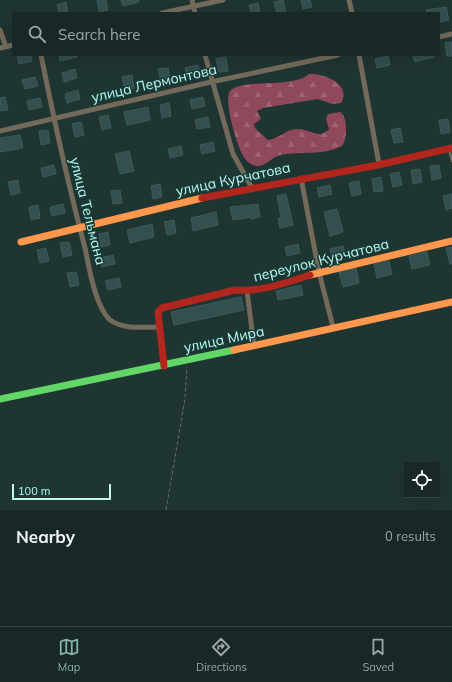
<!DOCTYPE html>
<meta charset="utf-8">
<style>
body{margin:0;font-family:Mulish,sans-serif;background:#243432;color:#f1f3f6}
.controls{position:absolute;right:12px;bottom:12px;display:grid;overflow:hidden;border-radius:0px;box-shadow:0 4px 16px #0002}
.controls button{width:36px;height:36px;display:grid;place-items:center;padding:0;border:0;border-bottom:1px solid #364443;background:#172826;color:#f1f3f6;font:20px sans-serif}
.scale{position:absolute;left:12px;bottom:10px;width:99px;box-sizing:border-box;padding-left:4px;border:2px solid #c1f6ef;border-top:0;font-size:11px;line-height:14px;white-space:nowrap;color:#c1f6ef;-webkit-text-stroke:3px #173d39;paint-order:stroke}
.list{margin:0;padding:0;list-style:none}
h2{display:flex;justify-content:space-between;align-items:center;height:52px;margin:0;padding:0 16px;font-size:17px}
h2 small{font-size:13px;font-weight:400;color:#9ea6a7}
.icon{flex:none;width:22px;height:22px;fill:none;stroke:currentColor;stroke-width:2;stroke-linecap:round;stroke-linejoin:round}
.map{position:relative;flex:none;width:452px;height:510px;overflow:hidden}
.search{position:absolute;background:#172826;box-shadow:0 4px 16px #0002;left:12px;right:12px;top:12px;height:44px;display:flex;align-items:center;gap:10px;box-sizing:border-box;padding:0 14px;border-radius:0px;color:#9ea6a7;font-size:15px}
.sheet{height:116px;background:#172826}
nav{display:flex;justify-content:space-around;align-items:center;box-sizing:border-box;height:56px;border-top:1px solid #364443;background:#172826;font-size:11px;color:#9ea6a7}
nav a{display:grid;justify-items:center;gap:2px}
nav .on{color:#88b2ad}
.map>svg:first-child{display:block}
.forest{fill:url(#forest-firs)}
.building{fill:#334f4e;stroke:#3d5a5b}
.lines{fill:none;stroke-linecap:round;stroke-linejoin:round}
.path{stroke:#646860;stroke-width:1;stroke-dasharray:4 2;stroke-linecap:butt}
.lane{stroke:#736a5c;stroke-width:2.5}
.street{stroke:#736a5c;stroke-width:5}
.fast{stroke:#63d668;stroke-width:7}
.slow{stroke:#ff974d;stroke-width:7}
.jam{stroke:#b3261e;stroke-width:7}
.labels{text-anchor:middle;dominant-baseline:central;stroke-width:3;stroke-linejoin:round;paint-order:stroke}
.street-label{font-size:14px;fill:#c1f6ef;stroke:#173d39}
</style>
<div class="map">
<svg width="452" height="510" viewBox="0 0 452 510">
<defs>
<pattern id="forest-firs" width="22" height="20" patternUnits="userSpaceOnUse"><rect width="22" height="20" fill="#90485b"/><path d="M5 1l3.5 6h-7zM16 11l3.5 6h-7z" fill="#9e6373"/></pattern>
</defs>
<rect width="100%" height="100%" fill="#1f3532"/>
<path class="forest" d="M309 74C324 73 352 84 341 103L332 104 318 99 263 108 257 111 261 119 254 124 255 128 268 140C279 139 286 129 297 129 310 129 319 140 329 129L326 119 328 114 340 112C348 116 347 137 343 145 326 156 300 151 281 155 272 156 266 167 256 166 253 165 248 163 246 160 238 152 223 100 230 91 242 78 292 89 309 74Z"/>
<path class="building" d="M97 0H106L108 10 99 12Z
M121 0H139V2L123 6Z
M283 0 286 13H277L274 2Z
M301 0H310L312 7 303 9Z
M66 2 68 13H59L57 5Z
M258 3 260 13H251L249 5Z
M446 7 449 20 440 22 439 13H427L426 10Z
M452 42V56H447L445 43Z
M17 55H31L32 61 19 64Z
M59 55H77V57L60 61Z
M413 55H434V57L415 62Z
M388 56 390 65 377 68 375 59Z
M226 57 228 71 219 72 216 59Z
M198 65 200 74 187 77 185 68Z
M168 68 170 81 161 82 158 69Z
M75 69 77 78 64 82 62 73Z
M132 75 134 88 125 90 122 77Z
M35 77 38 86 25 89 22 80Z
M78 90 80 99 67 103 65 94Z
M5 97 8 110 0 111V98Z
M203 97 205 106 192 109 190 100Z
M40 98 42 107 29 110 27 101Z
M169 103 171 116 162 118 160 105Z
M148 107 150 120 127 125 124 112Z
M108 115 111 128 102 130 99 117Z
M208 117 210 127 197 129 195 120Z
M448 119 450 132 441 134 439 120Z
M81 122 84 135 75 137 72 124Z
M400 128 403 142 394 143 391 130Z
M48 130 50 143 41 145 39 131Z
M20 135 23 148 0 152V138Z
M213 142 215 151 202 154 200 145Z
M181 146 183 155 170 158 168 149Z
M129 151 134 171 120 174 115 154Z
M54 165 56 174 43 177 41 168Z
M439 165 441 178 432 180 430 166Z
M420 169 422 182 413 184 411 170Z
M399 172 402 185 393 187 390 174Z
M381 177 383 191 374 192 372 179Z
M18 180 20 193 11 195 8 182Z
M359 181 361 194 352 196 349 183Z
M160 184 162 197 153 199 151 186Z
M330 185 332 194 319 197 317 188Z
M120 190 122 203 113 204 111 191Z
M286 194 293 225 280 228 278 218H281L277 196Z
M452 194V208L446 210 443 196Z
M63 204 65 213 52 216 50 207Z
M258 204 260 217 251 219V217L233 220 230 207Z
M38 205 40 218 31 220 29 207Z
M337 209 343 232 330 236 324 212Z
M216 212 218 225 193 231 191 218Z
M174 220 176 233 167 235 164 222Z
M152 224 154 237 130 243 127 230Z
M108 232 110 245 101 247 99 234Z
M69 242 72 255 63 257 60 243Z
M298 244 300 253 287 256 285 247Z
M343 246 345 255 332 258 330 249Z
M452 247V264H450L446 248Z
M46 248 49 261 40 263 37 250Z
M427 252 430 265 412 269 409 256Z
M113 255 115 264 102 267 100 258Z
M389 261 392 274 377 278 374 264Z
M356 268 359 283 343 287 339 272Z
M76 272 79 285 70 287 67 273Z
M119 278 121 287 108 290 105 281Z
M301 285 303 295 278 300 276 291Z
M241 297 244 310 174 325 171 312Z"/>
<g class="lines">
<path class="path" d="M166 510 185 399 187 367"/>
<path class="lane" d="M449 149 452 161"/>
<path class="street" d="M192 0 195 13
M349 0 352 13
M162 13 223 0
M0 30 6 47
M439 37 452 34
M0 48 13 45
M41 55C54 120 68 184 85 248 89 267 95 305 109 319 121 330 145 327 159 327
M205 55 233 154 252 188
M359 55 379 164
M0 131 211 82 338 55
M301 178 319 272 333 327
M247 291 254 346"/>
<path class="fast" d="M0 399 234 350"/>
<path class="slow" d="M21 242 202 198
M310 275 452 241
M234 350 452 302"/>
<path class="jam" d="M202 198 378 165 452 148
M164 366 158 312 162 308 235 290C261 292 285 283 310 275"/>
</g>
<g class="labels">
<g class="street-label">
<text transform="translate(154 83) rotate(-13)">улица Лермонтова</text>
<text transform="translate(233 179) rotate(-12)">улица Курчатова</text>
<text transform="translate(88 211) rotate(76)">улица Тельмана</text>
<text transform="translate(321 260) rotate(-14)">переулок Курчатова</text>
<text transform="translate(224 339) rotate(-12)">улица Мира</text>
</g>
</g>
</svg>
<div class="controls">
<button><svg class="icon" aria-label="locate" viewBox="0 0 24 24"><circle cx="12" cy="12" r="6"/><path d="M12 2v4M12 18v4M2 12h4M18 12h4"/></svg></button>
</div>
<div class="scale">100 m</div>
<div class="search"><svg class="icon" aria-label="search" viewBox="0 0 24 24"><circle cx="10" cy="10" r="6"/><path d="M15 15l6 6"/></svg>Search here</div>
</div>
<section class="sheet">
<h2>Nearby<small>0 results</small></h2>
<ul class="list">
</ul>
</section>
<nav>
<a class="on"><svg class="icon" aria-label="map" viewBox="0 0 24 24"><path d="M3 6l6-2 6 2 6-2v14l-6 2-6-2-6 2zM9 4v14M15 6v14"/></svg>Map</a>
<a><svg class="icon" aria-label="directions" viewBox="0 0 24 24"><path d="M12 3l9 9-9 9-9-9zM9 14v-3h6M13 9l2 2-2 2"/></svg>Directions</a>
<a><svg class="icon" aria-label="saved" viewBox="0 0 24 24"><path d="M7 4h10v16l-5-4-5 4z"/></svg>Saved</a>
</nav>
